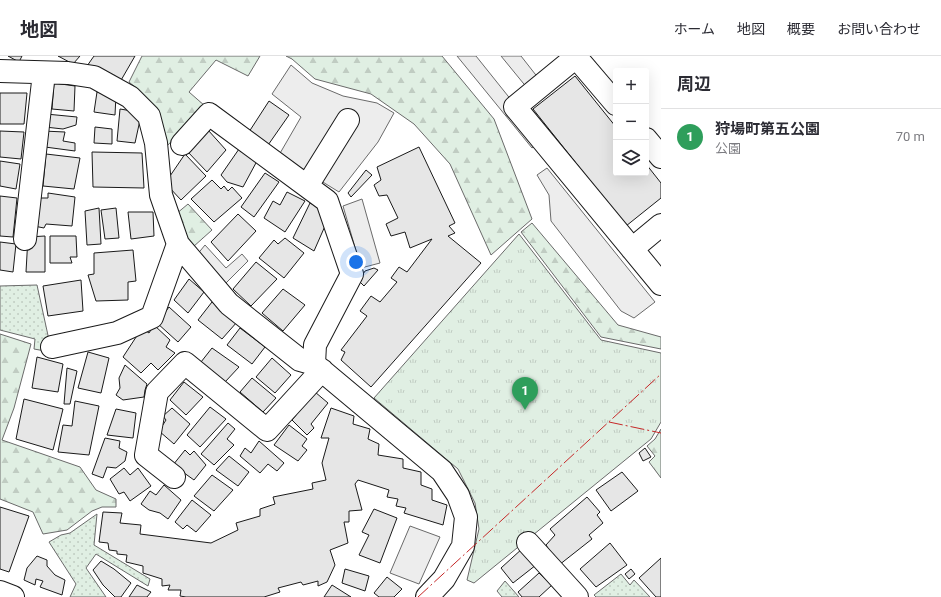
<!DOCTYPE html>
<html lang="ja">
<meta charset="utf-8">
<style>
body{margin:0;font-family:Roboto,"Noto Sans JP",sans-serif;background:#f7f7f7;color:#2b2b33}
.controls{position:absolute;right:12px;top:12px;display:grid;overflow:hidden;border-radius:4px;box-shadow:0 4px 16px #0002}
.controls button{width:36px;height:36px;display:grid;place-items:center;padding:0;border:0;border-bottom:1px solid #e1e1e2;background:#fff;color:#2b2b33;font:20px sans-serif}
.you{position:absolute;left:356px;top:206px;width:14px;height:14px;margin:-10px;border:3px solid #fff;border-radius:50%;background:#1a73e8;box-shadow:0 0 0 6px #1a73e833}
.badge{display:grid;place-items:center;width:26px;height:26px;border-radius:50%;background:#0b8043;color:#fff;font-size:13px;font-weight:700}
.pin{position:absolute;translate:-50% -33px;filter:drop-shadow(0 1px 2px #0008)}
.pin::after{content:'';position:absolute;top:21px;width:14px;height:12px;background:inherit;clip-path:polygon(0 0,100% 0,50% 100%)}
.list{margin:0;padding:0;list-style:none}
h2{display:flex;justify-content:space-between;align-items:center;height:52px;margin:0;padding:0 16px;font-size:17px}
h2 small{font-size:13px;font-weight:400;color:#7c7c81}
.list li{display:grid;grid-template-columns:26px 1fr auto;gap:12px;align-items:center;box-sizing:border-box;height:56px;padding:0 16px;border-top:1px solid #e1e1e2}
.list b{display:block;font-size:15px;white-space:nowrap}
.list p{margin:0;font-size:13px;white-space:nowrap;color:#7c7c81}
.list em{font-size:13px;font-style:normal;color:#7c7c81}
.icon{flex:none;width:22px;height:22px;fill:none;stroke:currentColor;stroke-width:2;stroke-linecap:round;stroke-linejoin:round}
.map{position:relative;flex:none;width:661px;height:541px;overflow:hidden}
header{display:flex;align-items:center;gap:24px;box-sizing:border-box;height:56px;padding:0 20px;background:#fff;border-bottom:1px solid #e1e1e2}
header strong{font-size:19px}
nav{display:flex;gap:22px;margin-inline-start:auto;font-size:14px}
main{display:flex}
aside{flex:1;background:#fff}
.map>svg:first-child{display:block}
.grass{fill:url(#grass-dots);stroke:#6a6a6a}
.forest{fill:url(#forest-firs);stroke:#6a6a6a}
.park{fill:url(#park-tufts);stroke:#6a6a6a}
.parking{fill:#ededed;stroke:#6a6a6a}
.building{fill:#e6e6e6;stroke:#1a1a1a}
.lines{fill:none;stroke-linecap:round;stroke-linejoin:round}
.minor-casing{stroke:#1a1a1a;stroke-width:24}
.minor{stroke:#fff;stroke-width:22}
.power{stroke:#c62828;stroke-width:1;stroke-dasharray:14 3 2 3;stroke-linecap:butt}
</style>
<header>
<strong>地図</strong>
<nav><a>ホーム</a><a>地図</a><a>概要</a><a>お問い合わせ</a></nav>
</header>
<main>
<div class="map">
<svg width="661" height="541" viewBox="0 0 661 541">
<defs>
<pattern id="grass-dots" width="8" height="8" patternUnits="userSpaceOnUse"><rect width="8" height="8" fill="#e0efe3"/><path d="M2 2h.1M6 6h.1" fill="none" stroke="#c0ccc2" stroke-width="1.8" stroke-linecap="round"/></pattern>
<pattern id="forest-firs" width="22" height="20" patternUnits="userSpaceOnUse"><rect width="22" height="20" fill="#e0efe3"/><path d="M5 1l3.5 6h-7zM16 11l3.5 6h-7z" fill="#c0ccc2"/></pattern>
<pattern id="park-tufts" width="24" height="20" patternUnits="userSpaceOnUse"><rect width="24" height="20" fill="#e0efe3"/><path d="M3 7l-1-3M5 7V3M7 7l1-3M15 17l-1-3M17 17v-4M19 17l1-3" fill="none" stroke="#c0ccc2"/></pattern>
</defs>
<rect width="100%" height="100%" fill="#fff"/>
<path class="grass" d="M37 229 49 284 45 295 34 293 35 283 0 274V230Z
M97 458 94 489 150 523 148 530 96 498 86 512 106 541H70L76 528 49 486 61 479 70 477Z
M621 518 630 529 634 524 650 541H596L594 539Z
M505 525 519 541H502L497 535Z"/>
<path class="forest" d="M142 0H260L248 20 216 4 189 36 205 50 167 90 159 61 142 37 129 26Z
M286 0H442L494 63 532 163 491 199 450 108 414 68 371 38 315 23 292 3Z
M188 148 212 174 193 191 181 174 176 158Z
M532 167 618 269 661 281V293L601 281 521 176Z
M0 278 31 288 14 352 2 384 80 411 96 434 116 443V451H102L92 455 67 474 43 478 33 456 0 443Z
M661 373V422L649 406 655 400 647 390 655 383Z"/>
<path class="park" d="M519 178 601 284 661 297V366L651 383 474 527 467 524 479 473 475 447 458 413 374 342Z"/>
<path class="parking" d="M457 0H476L512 45 537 88 532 92Z
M501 0H521L539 23 528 33Z
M291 9 312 27 343 40 377 47 394 57 378 86 339 136 279 99 301 61 272 38Z
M547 112 655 246 634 262 621 255 551 165 549 139 537 119Z
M362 143 380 207 361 212 343 150Z
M205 189 226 212 242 198 248 205 223 230 196 200Z
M410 470 440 481 419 528 390 517Z"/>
<path class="building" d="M8 0H22L19 6Z
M58 0H80L73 8Z
M94 0H135L120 26 87 10Z
M575 20 616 71V117H646V108L661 127V142L626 170 533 53Z
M54 27 75 30 74 55 52 53Z
M97 36 116 39 115 59 94 56Z
M0 37H27L24 68H0Z
M269 45 289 59 266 92 247 79Z
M120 53 132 55 140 64 135 87 117 85Z
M46 58 77 61 76 69 63 73 45 71Z
M95 71 112 73V88L94 87Z
M208 74 226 94 207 116 187 95Z
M0 75 24 76 21 103 0 101Z
M43 75 65 76 63 85 75 87V95L45 91Z
M419 91 455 167 449 170 455 177 448 180 481 207 371 331 341 304 345 296 341 294 367 260 360 255 371 240 380 246 397 226 391 222 399 211 407 216 432 183 410 192 405 176 391 180 386 168 398 162 387 139 379 140 374 129 381 124 377 111Z
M239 93 257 105 243 131 227 126 221 119Z
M92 96 142 97 144 132 93 131Z
M46 98 80 102 74 133 43 130Z
M185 98 206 120 181 144 168 130 170 120Z
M0 105 20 108 16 133 0 130Z
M366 114 372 119 351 141 348 137Z
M265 117 279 126 254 161 241 151Z
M212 124 221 133 224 130 228 135 232 131 242 142 214 166 191 143Z
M287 136 305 145 285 176 264 162 273 145 280 149Z
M48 137 75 141 72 170 46 168 44 172 34 170 36 142H48Z
M0 140 17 142 13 181 0 180Z
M310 147 323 153 325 170 314 195 293 182Z
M99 152 101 188 87 189 85 155Z
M116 152 119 182 105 183 101 154Z
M128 156H153L154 180 131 183Z
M238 158 256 175 228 205 211 186Z
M45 180V216H26L28 181Z
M50 180H76L77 201H70L72 207H50Z
M285 182 304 197 284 222 259 202 274 184 278 188Z
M0 186 16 188 13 216 0 214Z
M133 194 136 225 128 226V244L96 245 88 219 94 218V197Z
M256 206 277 223 251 250 233 233Z
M374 212 378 214 364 230 359 225 365 215Z
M189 223 204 236 188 257 174 244Z
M81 224 83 255 48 260 43 230Z
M283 233 305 249 283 275 262 257Z
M212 246 237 266 222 283 198 264Z
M169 251 191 271 178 286 157 267Z
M154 269 170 284 166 291 175 297 158 314 151 307 141 317 123 301 142 272 149 277Z
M240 272 265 291 252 308 227 289Z
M212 292 239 311 225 326 201 306Z
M88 296 109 302 101 337 78 332Z
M37 301 63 308 58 336 32 332Z
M272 302 291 319 275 337 256 321Z
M125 309 147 328 145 334 144 341 123 344 116 339 120 332 119 322Z
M67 312 77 315 70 348H64Z
M252 322 276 342 263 356 240 336Z
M184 326 203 341 186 359 170 344Z
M315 336 328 347 311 368 314 372 307 379 292 364Z
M24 343 63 353 53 394 16 383Z
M75 345 99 350 89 399 58 396 63 369 72 370Z
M210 351 226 363 200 391 187 379Z
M172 352 190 368 174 388 159 375 166 364 163 360Z
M331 352 354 360 353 368 370 373 368 383 379 388 378 399 403 403V412L421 416V429L432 433V444L447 449 443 469 404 457 406 452 396 450 398 443 387 441 389 434 358 424 355 428 362 454 349 455V466H344L348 487 330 494 335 509 327 526 318 530V525L303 529 301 526 278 532 280 536 264 541H186L180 540 181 534H168L170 529 162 530V523L143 517V510L126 506 127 499 117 498V495L109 494 108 487 99 486 103 456 122 457 120 467 141 469 140 478 211 487 238 474 236 467 260 460V453L275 448 273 441 313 433 312 427 326 424 322 407 329 382H321Z
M116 353 136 357 133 382 107 379Z
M228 367 235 373 227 383 234 389 214 409 201 398Z
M289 369 307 383 302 390 307 394 298 405 274 389Z
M105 382 120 385 119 392 127 396 125 405 116 412 107 411 103 422 92 418Z
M259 385 284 407 277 415 268 408 260 417 240 400 245 392 251 397Z
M645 392 651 401 643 405 639 397Z
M185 394 190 399 194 395 206 409 194 424 173 409Z
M229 400 249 416 238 430 216 414Z
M124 412 130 419 138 412 151 430 130 445 124 436 119 438 110 423Z
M622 416 638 435 611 455 596 434Z
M212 419 233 434 214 455 194 440Z
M164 429 181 444 168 463 160 457 149 454 141 448 150 435 156 439Z
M587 441 600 456 597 459 603 467 589 479 592 483 559 509 546 489 555 479 550 473Z
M192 444 211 459 196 476 187 469 183 473 175 466Z
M0 451 29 460 9 516 0 513Z
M374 453 397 462 380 507 359 499 369 479 362 476Z
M610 487 627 509 596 531 580 513Z
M523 492 536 509 513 527 501 512Z
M37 500 47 504V510L55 519 65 524 62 539 40 531 43 525 36 523 35 529 24 524 27 512Z
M661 502V541H656L639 522Z
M101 505 114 513 131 527 121 541H115L103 529 93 514Z
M345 513 369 520 365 535 342 527Z
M631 513 635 518 629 523 625 518Z
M539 517 552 529 539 541H522L518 536Z
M387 521 402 533 394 541H379L374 537Z
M137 529 151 536 147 541H129Z
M332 529 351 541H324Z"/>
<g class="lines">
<defs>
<path id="minor" d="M0 15 68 17 94 21 130 41 149 60 156 87 161 139 178 188 229 248 300 304 314 308
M616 48 576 1 515 51 661 228
M646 83 661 101
M182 88 209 58 327 145 352 218 315 289 314 308 442 415 458 439 466 461 463 490 444 523 427 541
M307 130 348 64
M25 183 44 17
M632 193 661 169
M52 291 117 277 152 261 178 188
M174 421 146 399 157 336 185 307 267 374 322 314
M528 487 577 541
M0 536 13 541"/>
</defs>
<use href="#minor" class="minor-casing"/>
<use href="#minor" class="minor"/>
<path class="power" d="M609 366 661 377
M418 541 661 318"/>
</g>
</svg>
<div class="controls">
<button>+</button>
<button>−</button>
<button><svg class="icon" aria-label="layers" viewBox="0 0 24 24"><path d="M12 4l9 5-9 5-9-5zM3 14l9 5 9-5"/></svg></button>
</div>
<div class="you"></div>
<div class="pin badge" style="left:525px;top:354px;background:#2e9e5b">1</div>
</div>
<aside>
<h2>周辺<small></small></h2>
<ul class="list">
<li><span class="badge" style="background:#2e9e5b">1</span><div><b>狩場町第五公園</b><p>公園</p></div><em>70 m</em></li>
</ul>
</aside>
</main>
